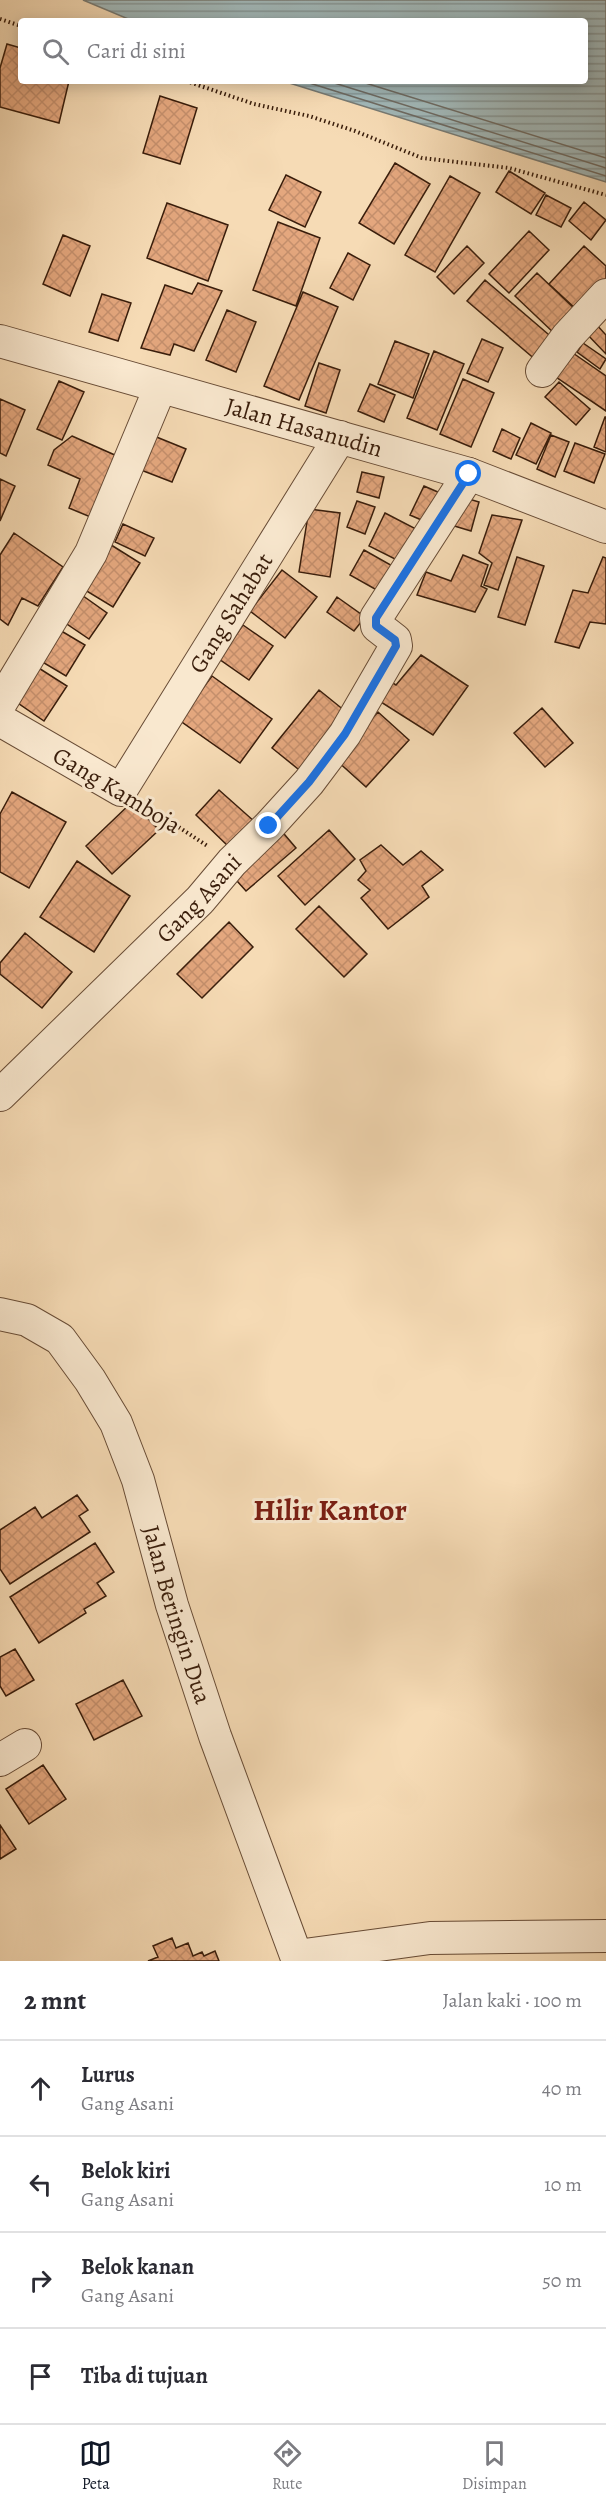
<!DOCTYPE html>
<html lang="id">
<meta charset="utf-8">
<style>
body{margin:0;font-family:Alegreya,serif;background:#f2f2f3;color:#2b2b33}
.stop{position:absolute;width:18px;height:18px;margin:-14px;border:4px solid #1a73e8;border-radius:50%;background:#fff}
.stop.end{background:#1a73e8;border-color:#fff;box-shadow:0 2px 6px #0008}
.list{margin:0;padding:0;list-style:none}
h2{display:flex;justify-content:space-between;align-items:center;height:78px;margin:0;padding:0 24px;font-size:26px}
h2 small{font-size:20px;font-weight:400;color:#7c7c81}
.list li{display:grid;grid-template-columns:39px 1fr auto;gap:18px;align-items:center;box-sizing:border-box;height:96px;padding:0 24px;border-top:2px solid #e1e1e2}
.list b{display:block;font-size:22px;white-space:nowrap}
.list p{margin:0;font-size:20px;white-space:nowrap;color:#7c7c81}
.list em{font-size:20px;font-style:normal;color:#7c7c81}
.icon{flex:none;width:33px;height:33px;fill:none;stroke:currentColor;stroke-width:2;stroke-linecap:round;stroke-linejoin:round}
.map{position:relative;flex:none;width:606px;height:1961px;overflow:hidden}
.search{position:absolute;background:#fff;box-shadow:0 3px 15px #0003;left:18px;right:18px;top:18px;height:66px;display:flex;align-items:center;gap:15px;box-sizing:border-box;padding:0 21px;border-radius:6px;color:#7c7c81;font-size:22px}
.sheet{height:462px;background:#fff}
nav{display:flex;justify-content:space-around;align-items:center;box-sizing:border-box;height:84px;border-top:2px solid #e1e1e2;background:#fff;font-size:16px;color:#7c7c81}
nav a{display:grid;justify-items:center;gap:3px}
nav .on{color:#111827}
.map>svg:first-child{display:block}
.water{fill:url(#water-rules);stroke:#777a73;stroke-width:1.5}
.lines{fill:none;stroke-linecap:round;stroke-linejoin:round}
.shore{stroke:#6d6a62;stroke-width:1.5}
.building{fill:url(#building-cross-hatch);stroke:#391d0b;stroke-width:1.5}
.street-casing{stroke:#684c36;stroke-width:34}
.path{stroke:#391d0b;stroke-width:4;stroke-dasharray:1.5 3;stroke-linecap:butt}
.street{stroke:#f9e8cf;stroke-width:32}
.route{stroke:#1a73e8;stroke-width:8}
.labels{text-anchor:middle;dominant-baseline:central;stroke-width:6;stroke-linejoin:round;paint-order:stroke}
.street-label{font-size:24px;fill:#391d0b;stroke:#f9e8cf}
.district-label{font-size:30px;font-weight:bold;fill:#7a1f14;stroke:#f9e8cf}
</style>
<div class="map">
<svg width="606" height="1961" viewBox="0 0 606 1961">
<defs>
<pattern id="water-rules" width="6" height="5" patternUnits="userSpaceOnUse" patternTransform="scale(1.5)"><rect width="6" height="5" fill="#a1b8b9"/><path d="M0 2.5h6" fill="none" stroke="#849595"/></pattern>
<pattern id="building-cross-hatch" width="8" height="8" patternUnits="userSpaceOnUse" patternTransform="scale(1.5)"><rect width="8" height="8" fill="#e4a77e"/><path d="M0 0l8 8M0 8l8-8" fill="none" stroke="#c48f6c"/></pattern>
</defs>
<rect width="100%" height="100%" fill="#f6dbb5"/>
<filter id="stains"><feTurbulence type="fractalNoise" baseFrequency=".00333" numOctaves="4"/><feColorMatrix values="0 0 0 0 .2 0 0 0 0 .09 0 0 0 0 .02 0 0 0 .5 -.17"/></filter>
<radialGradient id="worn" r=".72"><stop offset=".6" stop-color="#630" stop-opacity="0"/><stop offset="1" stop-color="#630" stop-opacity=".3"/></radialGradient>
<path class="water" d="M83 0H606V182L283 81H585V21H133Z"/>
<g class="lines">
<path class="shore" d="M303 81 606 176
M328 81 606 168
M359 81 606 158"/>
</g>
<path class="building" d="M7 44 21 48V81H69L59 123 0 107V68Z
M160 96 197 108 180 164 143 153Z
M395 163 430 184 394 244 359 223Z
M509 171 545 193 531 214 496 192Z
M286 175 321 192 305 227 269 210Z
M450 176 480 193 435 272 405 255Z
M546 195 571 208 561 227 536 215Z
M584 202 606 220 591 240 569 221Z
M167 203 228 225 208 281 147 258Z
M278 222 320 238 296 306 253 290Z
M529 231 549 250 509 293 489 274Z
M63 235 90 246 70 296 43 284Z
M467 246 484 263 454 294 437 277Z
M584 246 606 266V279L577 310 549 284Z
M348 253 370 265 353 300 330 288Z
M537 273 578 312 556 335 515 296Z
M485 280 555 340 537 361 467 301Z
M198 283 222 291 194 351 174 344 170 355 141 348 165 285 192 294Z
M303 292 338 307 299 400 264 386Z
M102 294 131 303 118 341 89 332Z
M227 310 256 322 236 372 206 360Z
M595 323 606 335V354L585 332Z
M482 339 503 348 488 382 467 373Z
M395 341 429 354 413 398 378 384Z
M583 343 606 359 600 369 577 352Z
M434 351 464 364 437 430 407 418Z
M570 351 606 376V411L553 375Z
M319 363 340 370 326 413 305 406Z
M463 379 494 393 471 447 440 434Z
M59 381 84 392 62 440 37 429Z
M559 382 590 409 576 425 545 397Z
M370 384 395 395 384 422 358 411Z
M0 399 25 410 6 456 0 453Z
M605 417H606V452L594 447Z
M531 423 551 433 536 464 516 455Z
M502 429 520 438 511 459 493 451Z
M551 435 569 442 555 477 537 469Z
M72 436 117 456 93 518 69 508 80 479 48 465 54 450Z
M154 436 186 449 172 482 141 470Z
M575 443 605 454 594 483 564 471Z
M362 472 384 477 379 498 357 492Z
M0 479 15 486 0 521Z
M424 486 440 493 426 522 410 515Z
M459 496 479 502 471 531 451 525Z
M357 501 375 507 365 534 347 527Z
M309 509 340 513 330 577 299 572Z
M385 513 416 529 399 561 369 546Z
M492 515 522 520 498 590 484 585 492 563 479 553Z
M123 524 154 538 145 556 115 542Z
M14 533 63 567 38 606 22 598 8 625 0 619V555Z
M108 543 140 563 113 607 80 587Z
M364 550 396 568 382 593 350 575Z
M463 555 488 565 481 586 487 589 475 612 417 595 426 572 451 581Z
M517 557 544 566 525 625 498 617Z
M603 557 606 558V624L590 622 579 648 555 642 573 590 588 593Z
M282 570 317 597 285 638 250 611Z
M79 593 107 613 89 639 61 620Z
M337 597 365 617 354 631 327 612Z
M243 625 273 646 249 680 219 659Z
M58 629 85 645 66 676 39 660Z
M421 655 468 686 433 735 373 697 386 679 396 685Z
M34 665 67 686 44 721 12 699Z
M212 676 272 719 240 763 179 720Z
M319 690 350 715 303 773 272 748Z
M542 708 573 743 545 767 514 733Z
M378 712 409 740 366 787 335 759Z
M219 790 255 822 230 848 196 815Z
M12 792 66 822 29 888 0 872V814Z
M132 802 159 830 112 874 86 846Z
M279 828 296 848 246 891 229 872Z
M329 830 355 859 305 905 278 876Z
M381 845 403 865 421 851 443 870 422 886 429 897 388 929 361 898 370 890 358 880 366 871 360 860Z
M77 861 130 896 94 952 40 917Z
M319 906 367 954 344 977 296 929Z
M229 922 253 947 202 998 177 974Z
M25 933 72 972 42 1008 0 974V963Z
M77 1495 88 1510 79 1516 90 1532 10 1584 0 1569V1530L35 1507 42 1518Z
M95 1543 114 1572 97 1583 106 1596 84 1609 86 1613 39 1643 10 1597Z
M15 1649 34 1680 6 1696 0 1686V1657Z
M123 1680 142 1716 94 1740 76 1704Z
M43 1765 66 1799 29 1824 6 1789Z
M0 1825 16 1849 0 1859Z
M172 1938 176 1948 188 1943 193 1956 202 1952 204 1956 215 1951 219 1961H148L158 1957 153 1946Z"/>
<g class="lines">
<defs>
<g id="street">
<path id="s1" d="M0 341 469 474 606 527"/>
<path d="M542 371 567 337 606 295"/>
<path d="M0 704 91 553 160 388"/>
<path id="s2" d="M0 720 121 790 340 437"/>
<path id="s3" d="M0 1095 200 900 232 862 269 826 309 782 345 734 396 646 395 640 377 626 376 618 469 474"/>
<path id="s4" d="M0 1314 27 1320 60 1339 90 1380 116 1423 138 1480 172 1605 215 1736 298 1961"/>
<path d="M0 1760 25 1745"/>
<path d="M297 1956 430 1938 606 1936"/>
</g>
</defs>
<use href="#street" class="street-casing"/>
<path class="path" d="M0 19 21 26
M186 81 254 104 309 116 355 131 422 158 509 168 606 195
M145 805 209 847"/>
<use href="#street" class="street"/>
</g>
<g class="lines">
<path class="route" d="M269 826 309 782 345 734 396 646 395 640 376 626V618L469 474"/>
</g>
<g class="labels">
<g class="street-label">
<text stroke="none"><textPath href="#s1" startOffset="316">Jalan Hasanudin</textPath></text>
<text stroke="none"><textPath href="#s2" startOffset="348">Gang Sahabat</textPath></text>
<text transform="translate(117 790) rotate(31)">Gang Kamboja</text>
<text stroke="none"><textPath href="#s3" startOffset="280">Gang Asani</textPath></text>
<text stroke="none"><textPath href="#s4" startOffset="368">Jalan Beringin Dua</textPath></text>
</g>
<g class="district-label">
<text x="330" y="1510">Hilir Kantor</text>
</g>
</g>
<rect width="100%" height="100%" filter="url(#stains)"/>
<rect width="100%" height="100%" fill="url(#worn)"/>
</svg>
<div class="stop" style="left:469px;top:474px"></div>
<div class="stop end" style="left:269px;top:826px"></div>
<div class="search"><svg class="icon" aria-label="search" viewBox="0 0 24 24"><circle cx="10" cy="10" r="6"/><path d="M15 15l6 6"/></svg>Cari di sini</div>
</div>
<section class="sheet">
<h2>2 mnt<small>Jalan kaki · 100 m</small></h2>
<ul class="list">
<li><svg class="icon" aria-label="ahead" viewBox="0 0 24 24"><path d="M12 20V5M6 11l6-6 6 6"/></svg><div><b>Lurus</b><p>Gang Asani</p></div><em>40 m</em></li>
<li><svg class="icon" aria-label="left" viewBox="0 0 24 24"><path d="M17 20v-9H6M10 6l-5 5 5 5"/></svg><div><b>Belok kiri</b><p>Gang Asani</p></div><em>10 m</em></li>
<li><svg class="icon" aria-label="right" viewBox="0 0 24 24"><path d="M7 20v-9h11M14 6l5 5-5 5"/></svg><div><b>Belok kanan</b><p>Gang Asani</p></div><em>50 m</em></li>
<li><svg class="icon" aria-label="arrive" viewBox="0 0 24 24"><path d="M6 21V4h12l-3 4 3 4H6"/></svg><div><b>Tiba di tujuan</b></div></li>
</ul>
</section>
<nav>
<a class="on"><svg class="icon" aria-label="map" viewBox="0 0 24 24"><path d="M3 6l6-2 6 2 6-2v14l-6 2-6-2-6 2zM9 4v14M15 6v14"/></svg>Peta</a>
<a><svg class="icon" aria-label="directions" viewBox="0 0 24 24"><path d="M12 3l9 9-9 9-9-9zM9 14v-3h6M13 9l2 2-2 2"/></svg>Rute</a>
<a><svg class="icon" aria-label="saved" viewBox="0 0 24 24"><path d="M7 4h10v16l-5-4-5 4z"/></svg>Disimpan</a>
</nav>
